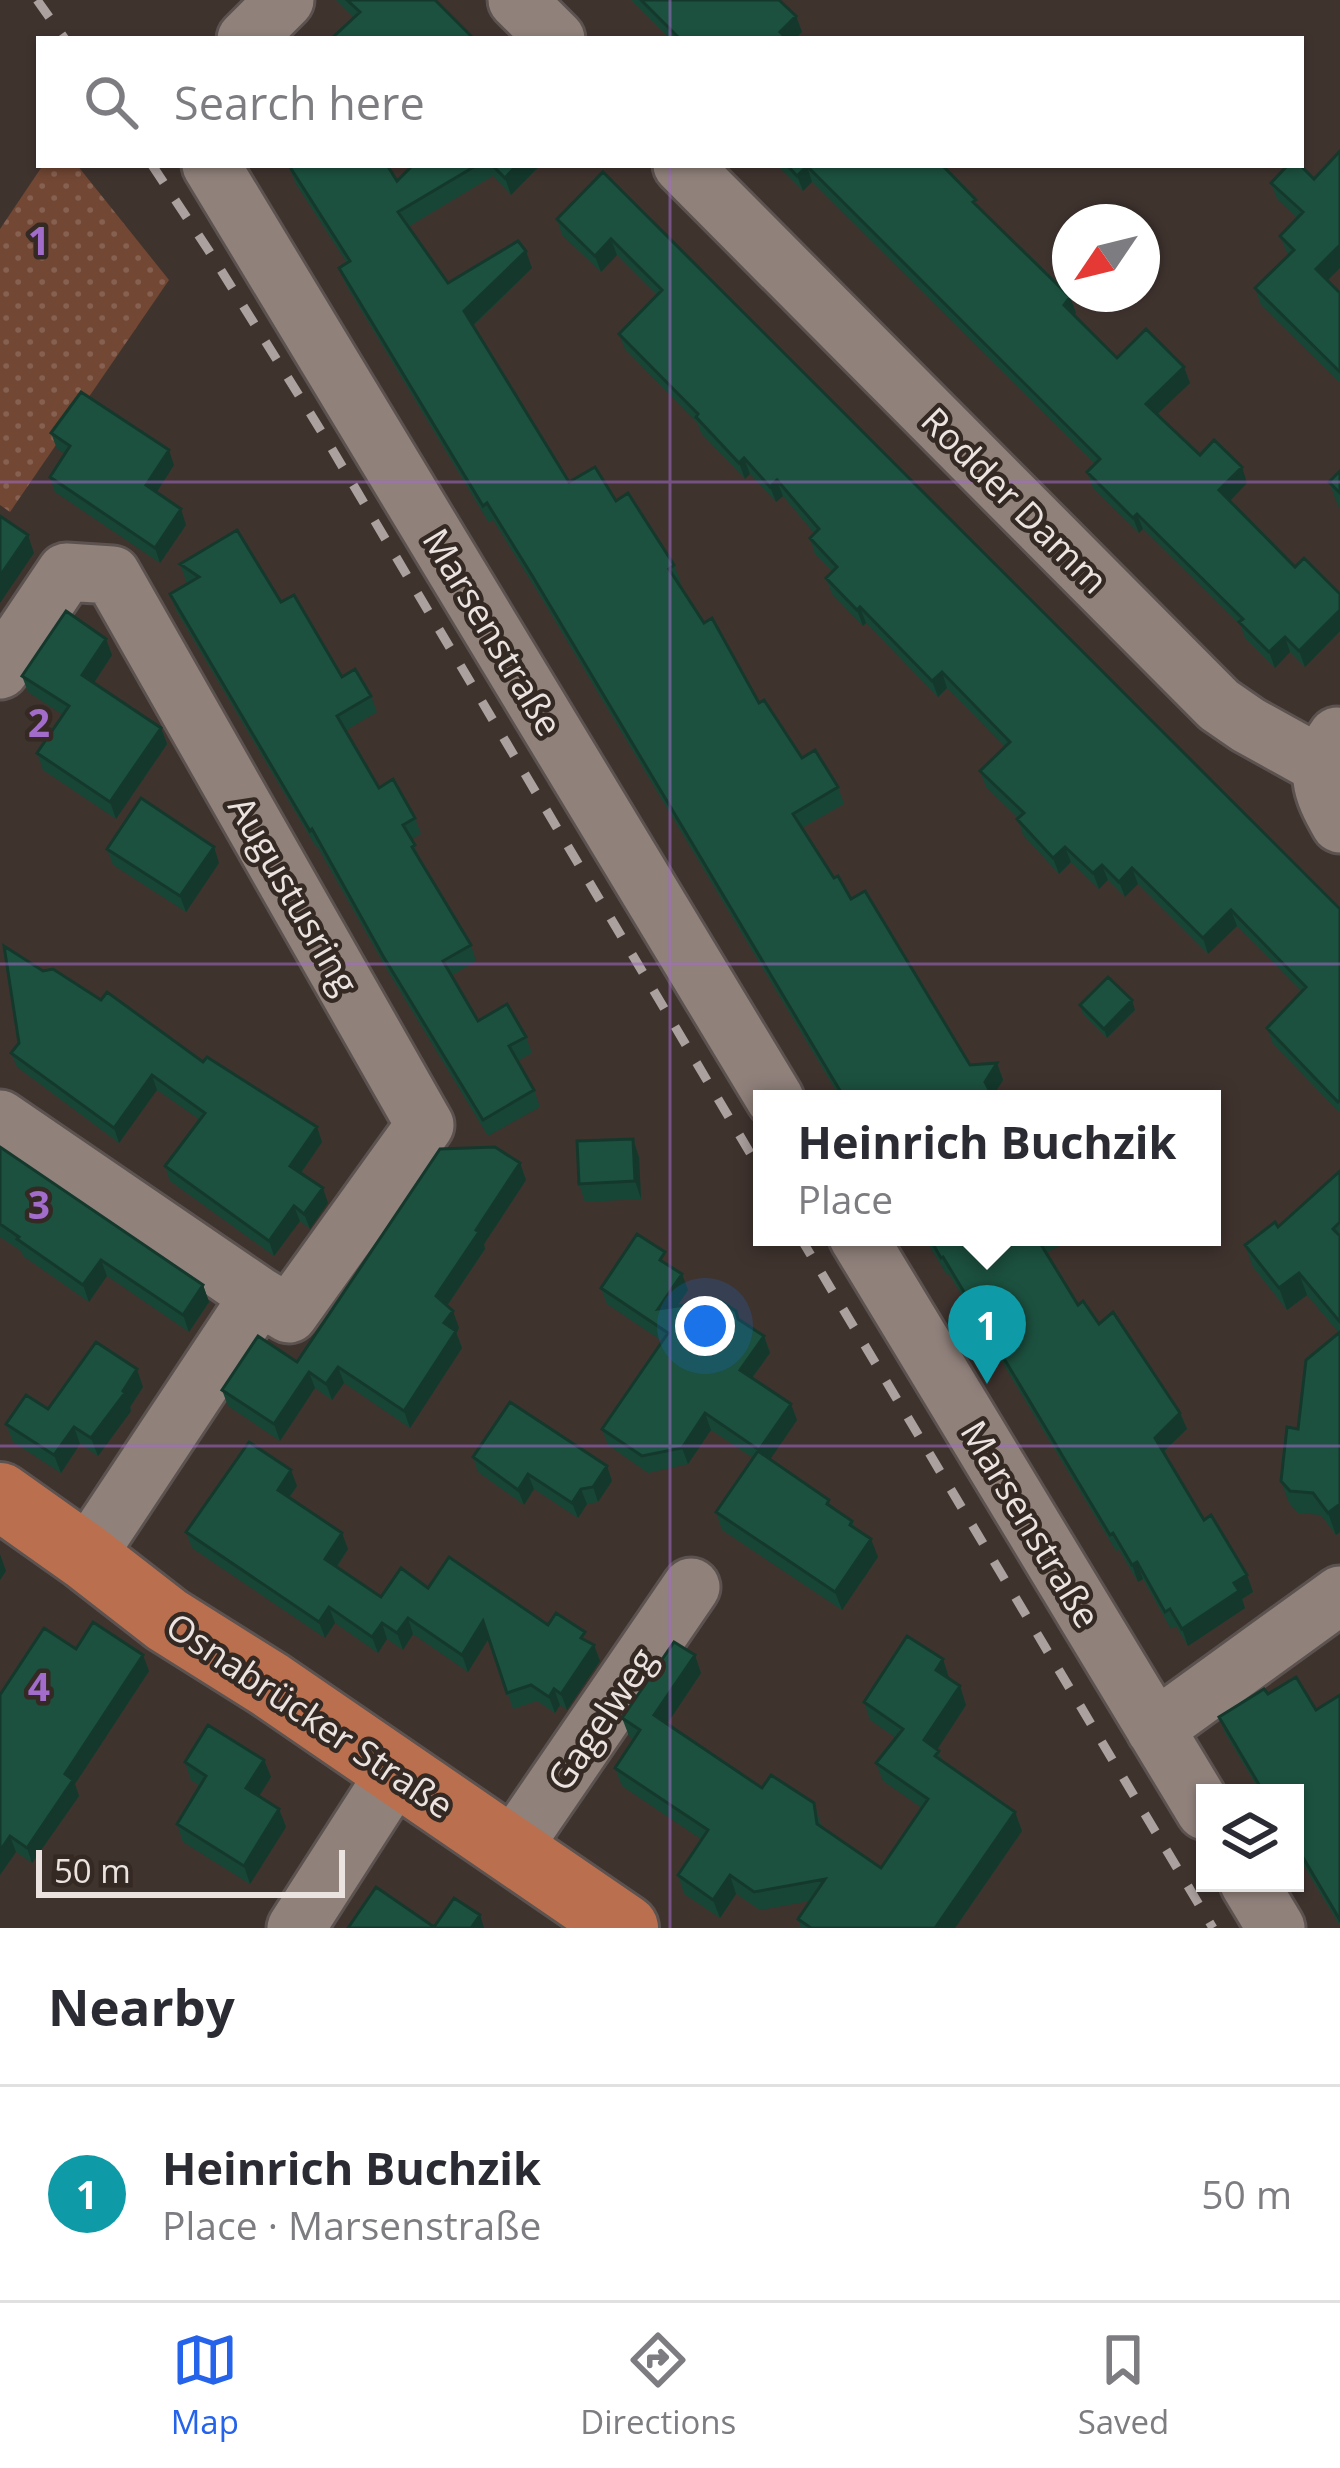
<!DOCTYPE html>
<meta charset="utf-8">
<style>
body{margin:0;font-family:"Open Sans",sans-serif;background:#f2f2f3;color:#2b2b33}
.controls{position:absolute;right:36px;bottom:36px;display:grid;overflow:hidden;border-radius:0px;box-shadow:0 3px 9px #0004}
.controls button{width:108px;height:108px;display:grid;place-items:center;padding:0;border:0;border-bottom:3px solid #e1e1e2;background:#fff;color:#2b2b33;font:60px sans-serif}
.compass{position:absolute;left:1052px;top:204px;width:108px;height:108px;border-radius:50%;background:#fff;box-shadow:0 3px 9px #0004;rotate:235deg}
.scale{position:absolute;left:36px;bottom:30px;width:309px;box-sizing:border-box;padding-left:12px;border:6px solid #ebe3e0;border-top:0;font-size:33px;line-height:42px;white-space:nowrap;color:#ebe3e0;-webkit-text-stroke:9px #352924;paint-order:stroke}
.you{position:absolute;left:705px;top:1326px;width:42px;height:42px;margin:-30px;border:9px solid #fff;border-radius:50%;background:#1a73e8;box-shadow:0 0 0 18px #1a73e833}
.badge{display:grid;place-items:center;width:78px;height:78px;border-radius:50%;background:#2563eb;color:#fff;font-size:39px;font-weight:700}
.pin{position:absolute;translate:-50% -99px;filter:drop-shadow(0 3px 6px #0008)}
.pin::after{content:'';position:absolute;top:63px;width:42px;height:36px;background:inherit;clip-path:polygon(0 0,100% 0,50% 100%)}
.popup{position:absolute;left:753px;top:1090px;width:468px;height:156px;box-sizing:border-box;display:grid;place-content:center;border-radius:0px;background:#fff;filter:drop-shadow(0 3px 9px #0005);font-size:39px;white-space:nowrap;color:#7c7c81}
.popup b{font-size:45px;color:#2b2b33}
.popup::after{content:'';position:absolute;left:50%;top:100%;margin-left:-24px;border:24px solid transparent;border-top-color:#fff}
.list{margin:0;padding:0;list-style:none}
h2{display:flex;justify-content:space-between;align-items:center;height:156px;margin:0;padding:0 48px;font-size:51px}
h2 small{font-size:39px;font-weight:400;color:#7c7c81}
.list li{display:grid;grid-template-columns:78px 1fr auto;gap:36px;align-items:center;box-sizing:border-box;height:216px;padding:0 48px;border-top:3px solid #e1e1e2}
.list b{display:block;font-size:45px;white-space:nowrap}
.list p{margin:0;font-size:39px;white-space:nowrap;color:#7c7c81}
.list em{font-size:39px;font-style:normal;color:#7c7c81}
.icon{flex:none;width:66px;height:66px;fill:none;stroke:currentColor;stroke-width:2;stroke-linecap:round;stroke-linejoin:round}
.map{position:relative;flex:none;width:1340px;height:1928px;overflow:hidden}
.search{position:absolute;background:#fff;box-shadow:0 3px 9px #0004;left:36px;right:36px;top:36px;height:132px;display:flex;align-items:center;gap:30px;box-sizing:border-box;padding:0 42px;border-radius:0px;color:#7c7c81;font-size:45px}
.sheet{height:372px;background:#fff}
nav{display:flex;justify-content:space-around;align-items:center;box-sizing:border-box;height:168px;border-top:3px solid #e1e1e2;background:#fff;font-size:33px;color:#7c7c81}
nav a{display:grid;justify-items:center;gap:6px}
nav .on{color:#2563eb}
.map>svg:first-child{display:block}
.park{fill:url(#park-dots)}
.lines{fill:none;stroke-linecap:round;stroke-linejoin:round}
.minor-casing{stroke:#5c524f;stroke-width:63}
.major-casing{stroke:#5c524f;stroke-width:72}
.minor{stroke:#90817b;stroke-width:57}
.major{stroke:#ba704e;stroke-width:66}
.rail{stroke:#aba19e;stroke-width:9;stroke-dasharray:21 21;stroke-linecap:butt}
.wall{fill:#184636}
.shaded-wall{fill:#14392c}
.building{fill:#1c513f;stroke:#14392c;stroke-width:3}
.grid{fill:none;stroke:#a26ccb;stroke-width:3;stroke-opacity:0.55}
.labels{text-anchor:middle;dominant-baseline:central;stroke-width:9;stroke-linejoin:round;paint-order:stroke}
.street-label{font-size:36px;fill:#ebe3e0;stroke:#352924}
.grid-label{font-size:39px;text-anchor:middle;font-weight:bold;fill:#a26ccb;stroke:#352924;stroke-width:9;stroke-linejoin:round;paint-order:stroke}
</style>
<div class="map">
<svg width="1340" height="1928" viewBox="0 0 1340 1928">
<defs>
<pattern id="park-dots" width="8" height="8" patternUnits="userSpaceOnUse" patternTransform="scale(3)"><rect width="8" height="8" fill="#724734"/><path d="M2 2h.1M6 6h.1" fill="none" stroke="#866151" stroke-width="1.8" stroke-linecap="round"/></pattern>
</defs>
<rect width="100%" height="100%" fill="#3f332e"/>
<path class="park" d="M43 165H77L169 280 10 512 0 505V229Z"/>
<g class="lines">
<defs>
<path id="minor" d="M517 0 556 39
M246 39 285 0
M211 165 775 1099
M682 165 1219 705 1248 725 1322 766
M0 670 66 572 112 575 425 1125 289 1314 259 1296 86 1557
M1337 736C1312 769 1321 791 1340 824
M0 1119 259 1296
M858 1237 1205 1811
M1155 1729 1340 1595
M511 1850 691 1587
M1249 1883 1276 1928
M296 1928 396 1772"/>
<path id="major" d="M0 1496 86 1557 167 1620 269 1684 625 1928"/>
</defs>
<use href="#minor" class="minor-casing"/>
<use href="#major" class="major-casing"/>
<use href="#minor" class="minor"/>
<use href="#major" class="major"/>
<path class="rail" d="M37 0 65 39
M152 165 209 251 323 434 762 1173
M800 1237 1213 1928"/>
</g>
<path class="wall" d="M336 0H435L354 18Z
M631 0H779L796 16 802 32 795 39H670Z
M288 165H387L397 181 413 165H540L511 195 493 176 408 227 448 283 532 268 473 326 569 482 616 501 674 565 681 582 678 584 759 703 802 758 838 787 844 804 802 828 834 878 851 899 970 1065 997 1063 1003 1080 993 1096 994 1099H841L539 594 493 520 489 523 346 285 339 268 347 263 296 184Z
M777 165H942L979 208 1070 297 1076 313 1074 315 1117 358 1190 383 1157 414 1200 455 1247 483 1230 501 1295 567 1340 594V631L1305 667 1290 652 1275 668 1245 638 1241 626 1143 529 1139 533 1093 488 1087 472 1095 464 812 182 803 191Z
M1288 165 1328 280 1340 293V383L1261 305 1255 288 1288 255 1280 236 1297 218 1277 199 1271 183Z
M603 172 1340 909V1113L1273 1044 1267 1028 1302 992 1237 926 1208 954 1138 884 1125 897 1108 880 1099 889 1071 862 1059 874 1023 835 1018 818 986 787 980 771 1005 747 947 688 938 697 866 623 863 626 832 594 826 578 833 572 815 554 810 538 814 533 783 496 776 502 750 474 745 479 701 433 698 424 625 349 619 334 657 295 617 255 601 272 562 235 557 219Z
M51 433 174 465 156 493 186 525 160 563 55 492 50 477 65 454 57 449Z
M1340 471V511L1329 482Z
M180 564 281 602 342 677 371 696 377 712 345 731 379 788 415 818 421 834 412 839 421 862 471 945 476 961 451 976 478 1021 526 1037 532 1053 518 1061 534 1090 540 1107 488 1136 389 973 317 846 316 847 176 610 170 594 189 583 186 581Z
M106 639 112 655 94 683 161 728 167 744 116 819 43 770 37 753 63 715 28 692 22 676Z
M107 849 219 863 186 912 113 865Z
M43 971 101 1000 203 1062 317 1127 322 1142 301 1173 328 1203 310 1229 300 1221 274 1256 170 1181 165 1166 200 1120 157 1090 119 1143 17 1067 11 1053 19 1043Z
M1080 1005 1135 1010 1107 1038 1083 1014Z
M633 1139 639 1157 641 1199 585 1202 579 1184Z
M0 1147 203 1285 209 1302 189 1332 107 1276 89 1302 23 1256 21 1251 0 1237Z
M520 1163 526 1180 484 1244 485 1249 447 1306 459 1328 456 1332 462 1348 410 1428 344 1383 332 1400 315 1388 280 1441 228 1406 222 1390 297 1362Z
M1340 1171V1532L1336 1535 1321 1515 1298 1513 1289 1503 1281 1481 1298 1429 1339 1333 1307 1295 1287 1310 1253 1267 1245 1245 1278 1227Z
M924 1237H1056L1059 1246 1046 1253 1078 1305 1099 1324 1180 1413 1187 1429 1164 1452 1204 1520 1247 1575 1253 1592 1242 1599 1245 1608 1188 1646 1176 1626 1171 1629 1143 1579 1138 1582 1119 1550 1116 1551 949 1274 947 1275Z
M670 1266 688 1290 677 1306 739 1319 764 1336 770 1353 752 1378 797 1420 770 1459 852 1521 855 1528 878 1557 842 1610 722 1530 716 1512 753 1458 711 1430 688 1464 648 1473 608 1445 602 1429 662 1341 607 1304 601 1288Z
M143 1387 130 1407 131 1411 98 1456 80 1444 61 1473 13 1442 6 1424 48 1409Z
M473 1457 607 1466 612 1481 598 1502 587 1504 578 1518 534 1489 524 1505 478 1472Z
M297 1486 289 1498 348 1549 337 1567 381 1597 428 1588 548 1625 594 1645 600 1661 567 1710 560 1705 555 1713 537 1701 513 1709 489 1638 468 1672 413 1634 403 1650 387 1639 378 1653 335 1623 325 1638 192 1548 186 1532Z
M76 1649 149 1671 75 1784 79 1796 32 1863 16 1852 0 1875V1695Z
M943 1659 949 1679 966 1705 937 1749 943 1762 1015 1812 1022 1831 955 1928H801L798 1919 810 1901 760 1910 736 1894 720 1918 684 1894 678 1875 702 1840 622 1786 615 1768 634 1740 629 1736 622 1718 701 1673 667 1724 762 1788 814 1803 822 1827 881 1868 922 1808 883 1781 876 1763 896 1738 870 1720 864 1702Z
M1268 1694 1316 1710 1340 1695V1926L1295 1851V1793H1261L1225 1733 1219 1717Z
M264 1760 271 1777 259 1796 279 1809 286 1827 250 1884 183 1842 177 1824 200 1786 191 1780 185 1762Z"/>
<path class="shaded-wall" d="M796 16 802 32 795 39H783L780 32Z
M517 165H540L511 195 505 178Z
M807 166 812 182 803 191 797 176Z
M611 239 617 255 601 272 595 256Z
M1340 245V268L1322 286 1316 269Z
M526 251 532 268 470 328 464 311Z
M1070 297 1076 313 1069 320 1064 305Z
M1184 367 1190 383 1152 419 1146 404Z
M169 450 174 465 151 501 146 485Z
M744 458 750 474 745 479 739 463Z
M1242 467 1247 483 1225 506 1219 490Z
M777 480 783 496 776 502 770 487Z
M181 509 186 525 160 563 155 548Z
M1137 514 1143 529 1139 533 1133 518Z
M28 535 34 553 0 603V576Z
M860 607 866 623 863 626 857 610Z
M1340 610V631L1305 667 1299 651Z
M1285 637 1290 652 1275 668 1269 652Z
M106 639 112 655 88 692 82 675Z
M942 672 947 688 938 697 932 681Z
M161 728 167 744 116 819 110 802Z
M214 847 219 863 186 912 180 896Z
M1065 847 1071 862 1059 874 1053 858Z
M1102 865 1108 880 1099 889 1093 873Z
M1132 868 1138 884 1125 897 1119 882Z
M1231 910 1237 926 1208 954 1203 938Z
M1132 1000 1135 1010 1107 1038 1104 1029Z
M997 1063 1003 1080 991 1099 985 1082Z
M152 1075 157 1090 119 1143 114 1128Z
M317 1127 322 1142 296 1180 290 1166Z
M633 1139 639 1157 641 1199 635 1181Z
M520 1163 526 1180 484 1244 485 1249 442 1313 436 1296 476 1230Z
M323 1188 328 1203 310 1229 304 1214Z
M294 1206 300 1221 274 1256 269 1241Z
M101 1260 107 1276 89 1302 83 1285Z
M1299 1273 1307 1295 1287 1310 1279 1288Z
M682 1274 688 1290 664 1326 658 1309Z
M203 1285 209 1302 189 1332 183 1315Z
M453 1311 459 1328 456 1332 462 1348 410 1428 404 1411 444 1323Z
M764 1336 770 1353 746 1386 740 1370Z
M338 1367 344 1383 332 1400 326 1384Z
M137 1369 143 1387 130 1407 131 1411 98 1456 91 1438Z
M309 1372 315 1388 280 1441 274 1424Z
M791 1404 797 1420 765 1467 759 1450Z
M705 1413 711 1430 688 1464 682 1448Z
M1180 1413 1187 1429 1161 1454 1155 1438Z
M74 1427 80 1444 61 1473 54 1455Z
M607 1466 612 1481 598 1502 593 1487Z
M291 1470 297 1486 283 1506 278 1490Z
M528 1474 534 1489 524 1505 518 1490Z
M581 1489 587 1504 578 1518 572 1503Z
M1340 1504V1532L1336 1535 1328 1513Z
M342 1533 348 1549 331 1575 325 1559Z
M871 1539 878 1557 842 1610 835 1592Z
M0 1554 6 1571 0 1580Z
M1137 1562 1143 1579 1138 1582 1132 1565Z
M1247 1575 1253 1592 1242 1599 1245 1608 1188 1646 1182 1629 1234 1583Z
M329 1607 335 1623 325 1638 319 1622Z
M408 1618 413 1634 403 1650 397 1633Z
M483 1621 489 1638 468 1672 462 1655Z
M382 1623 387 1639 378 1653 372 1637Z
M594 1645 600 1661 567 1710 561 1694Z
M143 1655 149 1671 75 1784 79 1796 32 1863 27 1848 65 1774Z
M695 1655 701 1673 661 1733 654 1715Z
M943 1659 949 1678 943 1688 936 1670Z
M960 1686 966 1705 931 1759 924 1740Z
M554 1689 560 1705 555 1713 549 1697Z
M264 1760 271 1777 253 1806 246 1788Z
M279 1809 286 1827 250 1884 244 1866Z
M1015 1812 1022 1831 955 1928H935Z
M10 1836 16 1852 0 1875V1851Z
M730 1875 736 1894 720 1918 713 1900Z
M480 1915 484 1928H471Z"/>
<path class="building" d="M347 0H435L474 39H331L360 12Z
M641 0H779L796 16 780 32 787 39H680Z
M1340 151V245L1316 269 1340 293V372L1255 288 1294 250 1280 236 1303 212 1271 183 1288 165H1300L1314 179Z
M294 165H387L397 181 413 165H477L398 212 448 283 518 241 526 251 464 311 569 482 595 467 616 501 628 493 674 565 669 569 704 623 712 618 759 703 764 700 802 758 815 750 838 787 793 814 834 878 838 876 851 899 865 891 970 1065 997 1063 985 1082 994 1099H845L533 577 487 503 483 506 339 268 350 261 290 167Z
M492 165H517L505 178Z
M787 165H942L976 200 973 202 1070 297 1064 305 1117 358 1146 329 1184 367 1146 404 1200 455 1214 440 1242 467 1219 490 1295 567 1304 558 1340 594V610L1299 651 1285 637 1269 652 1239 622 1243 619 1137 514 1133 518 1087 472 1100 459 807 166 797 176Z
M603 172 1340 909V1100L1338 1102 1267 1028 1306 987 1231 910 1203 938 1132 868 1119 882 1102 865 1093 873 1065 847 1053 858 1017 819 1024 813 980 771 1010 742 942 672 932 681 860 607 857 610 826 578 837 567 810 538 819 529 777 480 770 487 744 458 739 463 696 417 698 414 619 334 662 290 611 239 595 256 557 219Z
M81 392 169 450 146 485 181 509 155 548 50 477 70 446 51 433Z
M1340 471V493L1329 482Z
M0 516 28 535 0 576Z
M237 530 281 602 294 595 342 677 355 669 371 696 337 716 379 788 393 779 415 818 403 825 415 845 412 847 471 945 443 961 478 1021 507 1004 526 1037 509 1046 534 1090 483 1120 383 956 312 829 310 831 170 594 199 577 180 564Z
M66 611 106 639 82 675 161 728 110 802 37 753 69 706 22 676Z
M141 798 214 847 180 896 107 849Z
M4 946 43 971 53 969 101 1000 107 992 203 1062 207 1057 317 1127 290 1166 323 1188 304 1214 294 1206 269 1241 165 1166 205 1113 152 1075 114 1128 11 1053 19 1043Z
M1108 977 1132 1000 1104 1029 1080 1005Z
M633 1139 635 1181 579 1184 577 1141Z
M0 1147 203 1285 183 1315 101 1260 83 1285 17 1239 19 1237 0 1224Z
M495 1147 520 1163 476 1230 479 1232 436 1296 453 1311 444 1323 456 1331 404 1411 338 1367 326 1384 309 1372 274 1424 222 1390 258 1336 297 1362 440 1149Z
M1340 1171V1222L1333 1229 1340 1236V1322L1299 1273 1279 1288 1245 1245 1275 1222 1278 1227Z
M637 1234 665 1252 660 1260 682 1274 658 1309 719 1300 736 1311 738 1319 764 1336 740 1370 791 1404 759 1450 705 1413 682 1448 642 1456 602 1429 668 1333 601 1288Z
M929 1237H1039L1037 1238 1078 1305 1083 1301 1099 1324 1113 1312 1180 1413 1155 1438 1204 1520 1211 1515 1247 1575 1234 1583 1239 1591 1182 1629 1170 1609 1165 1612 1137 1562 1132 1565 1113 1533 1110 1535 943 1257 941 1258Z
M1340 1332V1504L1328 1513 1313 1493 1290 1491 1281 1481 1287 1427 1298 1429 1306 1360Z
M96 1342 137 1369 123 1391 125 1393 91 1438 74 1427 54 1455 6 1424 26 1395 48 1409Z
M510 1402 607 1466 593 1487 581 1489 572 1503 528 1474 518 1490 473 1457Z
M249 1442 291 1470 278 1490 342 1533 325 1559 381 1597 401 1568 428 1588 449 1557 548 1625 556 1613 585 1632 581 1638 594 1645 561 1694 554 1689 549 1697 531 1685 507 1693 483 1621 462 1655 408 1618 397 1633 382 1623 372 1637 329 1607 319 1622 186 1532Z
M758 1451 829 1500 827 1504 852 1521 850 1525 871 1539 835 1592 716 1512Z
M93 1622 143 1655 65 1774 73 1780 27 1848 10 1836 0 1851V1695L44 1628 76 1649Z
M907 1636 943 1659 936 1670 960 1686 924 1740 939 1751 935 1756 1015 1812 935 1928H811L798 1919 825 1879 754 1892 730 1875 713 1900 678 1875 708 1830 615 1768 640 1730 622 1718 674 1642 695 1655 654 1715 762 1788 771 1775 814 1803 817 1824 881 1868 928 1799 876 1763 903 1729 864 1702Z
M1296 1677 1316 1710 1340 1695V1920L1295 1844V1793H1264L1219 1717 1264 1689 1268 1694Z
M208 1725 264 1760 246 1788 279 1809 244 1866 177 1824 206 1776 185 1762Z
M376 1887 434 1927 454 1898 480 1915 471 1928H348Z"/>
<path class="grid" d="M670 0V39M670 165V1928M0 482H1340M0 964H1340M0 1446H1340"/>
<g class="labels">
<g class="street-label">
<text transform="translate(1015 500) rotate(45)">Rodder Damm</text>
<text transform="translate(493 632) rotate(59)">Marsenstraße</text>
<text transform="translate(294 895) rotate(60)">Augustusring</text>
<text transform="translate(1031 1524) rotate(59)">Marsenstraße</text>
<text transform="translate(310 1715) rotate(34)">Osnabrücker Straße</text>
<text transform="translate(601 1719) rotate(-56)">Gagelweg</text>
</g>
</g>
<g class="grid-label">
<text x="39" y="255">1</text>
<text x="39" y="737">2</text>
<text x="39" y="1219">3</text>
<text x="39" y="1701">4</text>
</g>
</svg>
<div class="controls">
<button><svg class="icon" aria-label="layers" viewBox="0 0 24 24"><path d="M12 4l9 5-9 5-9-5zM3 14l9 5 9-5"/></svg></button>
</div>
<svg class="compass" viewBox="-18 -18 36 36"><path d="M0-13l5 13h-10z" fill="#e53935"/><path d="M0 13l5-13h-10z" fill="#7c7c81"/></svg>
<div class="scale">50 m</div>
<div class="you"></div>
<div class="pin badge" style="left:987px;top:1384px;background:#0f9aa8">1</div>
<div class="popup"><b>Heinrich Buchzik</b>Place</div>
<div class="search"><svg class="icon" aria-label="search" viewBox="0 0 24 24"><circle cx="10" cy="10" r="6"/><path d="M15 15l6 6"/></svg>Search here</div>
</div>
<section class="sheet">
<h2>Nearby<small></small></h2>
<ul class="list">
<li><span class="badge" style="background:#0f9aa8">1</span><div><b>Heinrich Buchzik</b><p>Place · Marsenstraße</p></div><em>50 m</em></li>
</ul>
</section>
<nav>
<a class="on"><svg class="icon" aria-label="map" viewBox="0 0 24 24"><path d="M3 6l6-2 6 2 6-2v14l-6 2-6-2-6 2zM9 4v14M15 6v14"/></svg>Map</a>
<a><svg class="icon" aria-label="directions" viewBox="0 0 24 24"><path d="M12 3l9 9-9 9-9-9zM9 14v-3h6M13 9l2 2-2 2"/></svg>Directions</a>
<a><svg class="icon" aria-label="saved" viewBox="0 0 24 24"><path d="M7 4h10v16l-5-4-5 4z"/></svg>Saved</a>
</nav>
